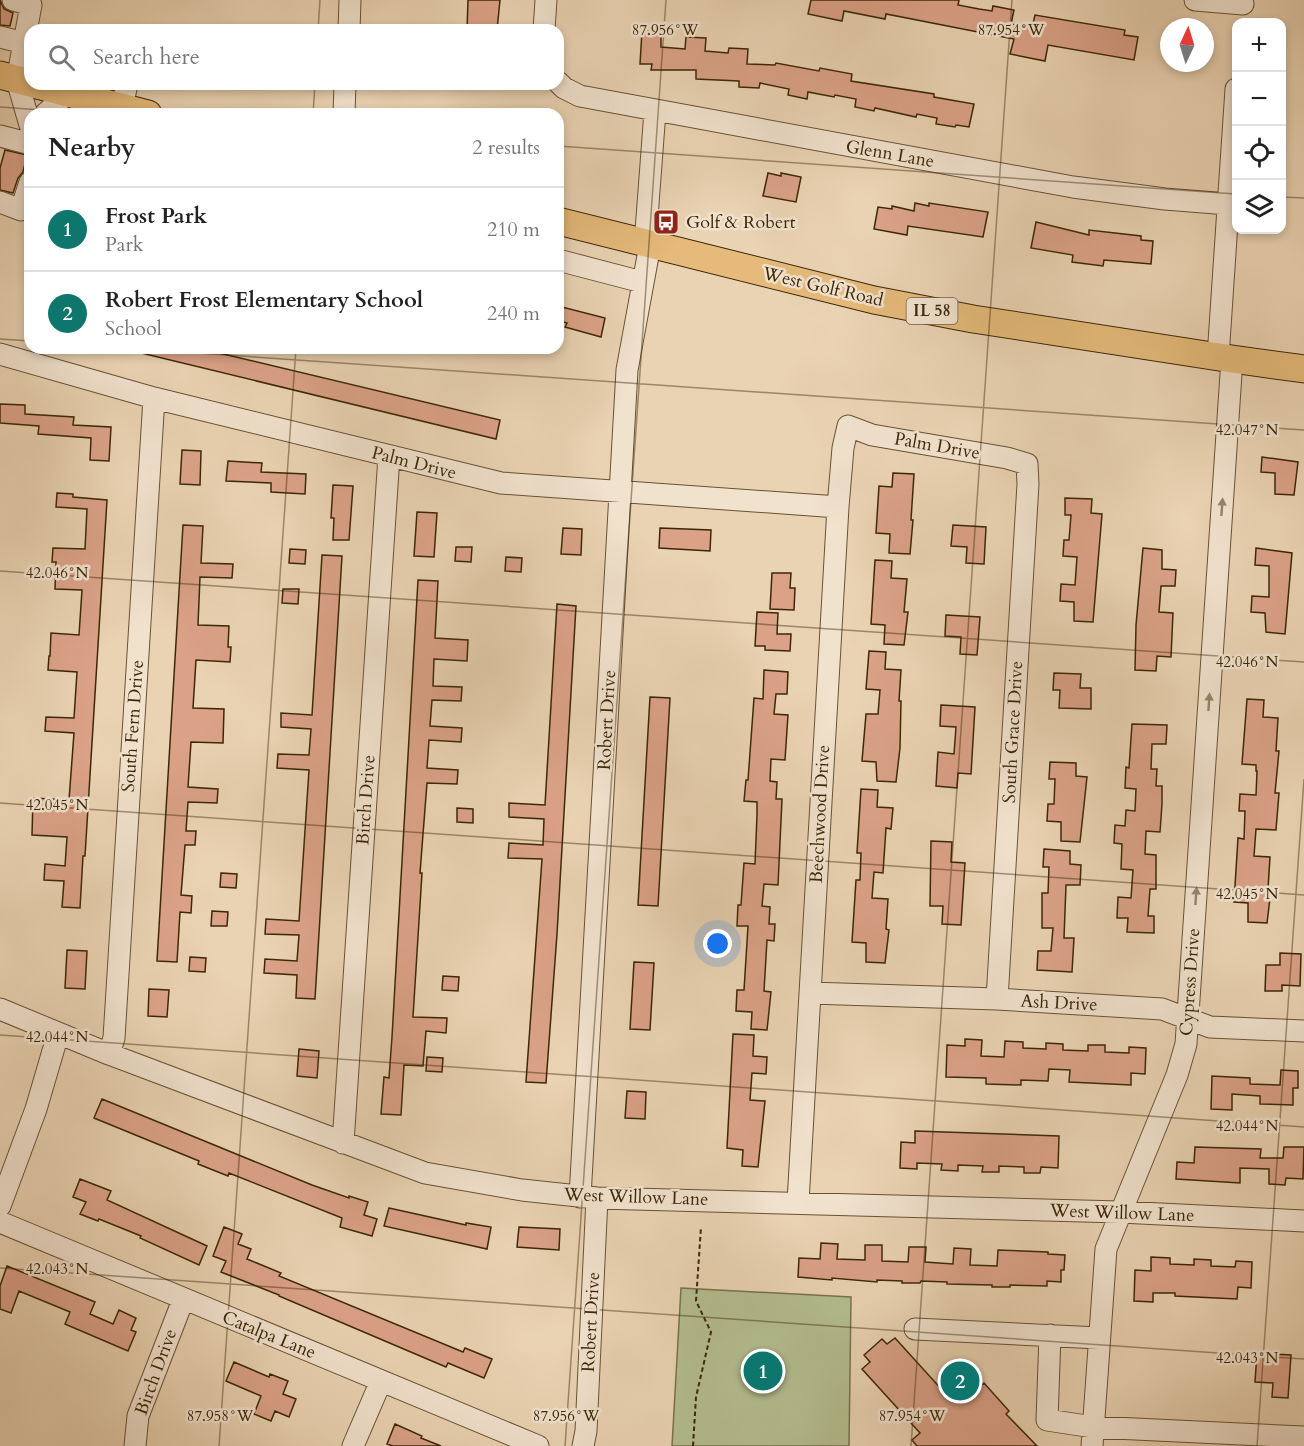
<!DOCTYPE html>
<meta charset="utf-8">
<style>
body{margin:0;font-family:Cardo,serif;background:#f2f2f2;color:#222}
.controls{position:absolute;right:18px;top:18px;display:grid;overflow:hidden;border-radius:12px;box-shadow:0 3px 9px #0003}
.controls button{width:54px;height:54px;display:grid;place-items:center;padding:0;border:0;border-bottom:2px solid #e0e0e0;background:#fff;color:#222;font:30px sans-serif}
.compass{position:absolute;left:1160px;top:18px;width:54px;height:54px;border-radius:50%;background:#fff;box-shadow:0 3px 9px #0003;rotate:4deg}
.you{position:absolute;left:718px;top:944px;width:21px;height:21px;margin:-15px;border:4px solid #fff;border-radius:50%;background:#1a73e8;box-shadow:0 0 0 9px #1a73e833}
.badge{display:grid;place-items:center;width:39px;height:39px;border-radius:50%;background:#0f766e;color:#fff;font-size:20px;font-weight:700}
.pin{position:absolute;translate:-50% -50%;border:3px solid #fff;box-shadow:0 2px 6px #0006}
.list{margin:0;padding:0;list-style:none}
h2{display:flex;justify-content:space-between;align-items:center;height:78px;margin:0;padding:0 24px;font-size:26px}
h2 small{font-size:20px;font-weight:400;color:#767676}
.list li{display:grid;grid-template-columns:39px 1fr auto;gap:18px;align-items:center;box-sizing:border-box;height:84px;padding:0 24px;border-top:2px solid #e0e0e0}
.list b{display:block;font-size:22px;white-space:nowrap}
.list p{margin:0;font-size:20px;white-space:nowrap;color:#767676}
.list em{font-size:20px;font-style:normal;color:#767676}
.icon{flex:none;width:33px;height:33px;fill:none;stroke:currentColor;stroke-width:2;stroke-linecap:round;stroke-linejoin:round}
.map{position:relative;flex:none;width:1304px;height:1446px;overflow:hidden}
.search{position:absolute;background:#fff;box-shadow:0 3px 9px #0003;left:24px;top:24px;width:540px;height:66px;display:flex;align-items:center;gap:15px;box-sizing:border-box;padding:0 21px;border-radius:18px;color:#767676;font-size:22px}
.panel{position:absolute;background:#fff;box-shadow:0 3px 9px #0003;left:24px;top:108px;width:540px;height:246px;border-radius:18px}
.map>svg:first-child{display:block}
.green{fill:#b3bd8f;stroke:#78724c;stroke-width:1.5}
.building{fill:#dba288;stroke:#3c2708;stroke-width:1.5}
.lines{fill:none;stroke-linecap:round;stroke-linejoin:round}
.minor-casing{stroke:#685233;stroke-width:23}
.major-casing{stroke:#3c2708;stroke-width:29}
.path{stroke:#3c2708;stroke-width:2;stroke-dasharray:4.5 3;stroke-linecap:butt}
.minor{stroke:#f1e2ce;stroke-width:21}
.major{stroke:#e5ba7a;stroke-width:27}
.oneway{fill:#96846b}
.ticks{fill:none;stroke:#3c2708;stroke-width:1.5;stroke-opacity:0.45}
.labels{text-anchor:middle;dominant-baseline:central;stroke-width:5;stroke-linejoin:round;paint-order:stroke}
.shield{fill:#f1e2ce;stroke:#725f43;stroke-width:1.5}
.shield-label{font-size:16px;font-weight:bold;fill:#3c2708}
.street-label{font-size:18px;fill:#3c2708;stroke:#f1e2ce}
.poi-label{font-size:18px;fill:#3c2708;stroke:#f1e2ce;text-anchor:start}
.ticks-label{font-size:15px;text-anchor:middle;fill:#3c2708;stroke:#f1e2ce;stroke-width:5;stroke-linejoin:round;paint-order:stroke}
</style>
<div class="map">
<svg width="1304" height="1446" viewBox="0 0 1304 1446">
<rect width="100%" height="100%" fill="#ead3b3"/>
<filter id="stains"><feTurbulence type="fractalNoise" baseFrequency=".00333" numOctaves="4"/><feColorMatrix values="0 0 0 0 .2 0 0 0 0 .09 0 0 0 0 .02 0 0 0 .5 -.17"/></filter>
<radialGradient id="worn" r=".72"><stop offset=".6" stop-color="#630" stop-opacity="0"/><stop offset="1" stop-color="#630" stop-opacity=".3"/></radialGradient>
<path class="green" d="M681 1288 851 1297 849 1446H672Z"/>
<path class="building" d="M0 0 4 9 13 13 10 26 0 25Z
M468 0H500L497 30H467Z
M811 0H959L958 5 979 9 992 11 993 6 1014 10 1011 24 1032 28 1035 15 1125 30 1124 35 1138 37 1134 60 1048 45 1045 61 1010 54 1014 39 886 14 885 19 844 11 842 21 808 14Z
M642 31 661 32V47L685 49 686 37 706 38 705 51 728 53 729 48 748 49 747 64 775 65 776 63 819 71 820 68 852 74 851 81 934 94V97L974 104 969 127 956 125 955 127 936 124 937 118 917 114 916 117 875 108 874 111 855 107 856 99 835 95 834 97 808 92 807 99 788 95 789 89 760 83 759 88 739 87V81L696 79V70H651L652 64H640Z
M5 150 27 155 23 172 18 178 13 193 0 190V168Z
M768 173 781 176V173L801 177 796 202 763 196Z
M915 203 929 206V203L988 212 983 237 908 226 907 235 874 229 878 207 892 209V206L914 211Z
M1036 222 1089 235V230L1141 236V240L1153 241 1151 264 1104 260 1103 266 1072 262 1073 255 1031 248Z
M558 306 605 318 601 337 565 327 567 323 558 321Z
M138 348H198L500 420 496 439 137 352Z
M0 404 25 405V414L74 417 73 425 111 427 109 461 90 460 91 438 38 434 39 426 0 423Z
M182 450 201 451 200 485 180 484Z
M1262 457 1298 462 1294 495 1275 494V473L1261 472Z
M228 461 262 463 261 472 306 474 305 494 271 492V483L226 481Z
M893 473 914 474 911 520H913L910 554 889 553 890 534 876 533 879 486 892 487Z
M333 485 353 486 349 540H333L334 518H331Z
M57 493 73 494V497L107 500 85 856H83L80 908 62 907 64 881 44 880 45 864 65 866 67 837 32 835 33 798 69 800 74 733 45 731 46 717 74 718 77 672 48 670 49 656H50L51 633 79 635 82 590 55 589 56 562H52L53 548 85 549 87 509 56 507Z
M1065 498 1092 499 1091 513 1102 514 1093 622 1074 621V602L1060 601 1061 584 1075 585 1077 557 1063 556 1064 540H1069L1071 515H1065Z
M417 512 437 513 434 557 414 556Z
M183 525 203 526 201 563 233 564 232 578 200 577 198 625 229 626 228 647H231L230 662 196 660 193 708 224 709 223 743 191 742 188 787 218 789 217 803 188 802 186 831H196L195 845H185L181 895 192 896 191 913 180 912 177 962 157 961Z
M953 525 986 527 984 564 966 563 967 547 951 546Z
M563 528 582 529 581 555 561 554Z
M660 528 711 530 710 551 659 548Z
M456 547H472L471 562 455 561Z
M1143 548 1162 550V569L1176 570 1175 586H1161L1159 612 1173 613 1171 657 1157 656 1156 671 1135 670 1136 625Z
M1256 548 1292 553 1285 634 1266 632 1265 613 1251 612 1252 596 1269 597V566L1255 565Z
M290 549 306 550 305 564 289 563Z
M322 555 342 556 315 999 296 998 297 975 264 973 265 959 297 961 299 935 265 934 266 919 299 921 309 770 277 768 278 754 309 755 311 729 281 727V713L312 715Z
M506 557 522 558 521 572 505 571Z
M875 560 892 561 891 578 907 579 904 612H908L904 645 884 644 885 625 871 624Z
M772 573H791L790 588H795L794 610 770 609Z
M418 580 438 581 435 638 468 640 467 661 434 659 433 686 462 687 461 701 432 700 430 726 462 728 461 742 429 740 427 768 458 770 457 784 427 783 420 873H422L413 1017 447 1018 446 1033 426 1031 423 1066 404 1065 401 1115 381 1114 384 1077 389 1078 392 1037Z
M283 589H299L298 604 282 603Z
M557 604 576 606 557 934 546 1083 526 1082 542 859 508 858 509 843 543 845 544 819 509 817V803L545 805Z
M757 612 778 613 777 634H791L790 651 765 650V646H755Z
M946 615 980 617 977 655 960 654 961 637 945 636Z
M869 651 886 652 885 669 901 670 899 701H901L900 748 896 782 877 781 876 762 862 761 866 714H878L880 690 866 689Z
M764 670 788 672 787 694H776L774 714 788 715 785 760 771 759 770 781 777 782 776 799H782L778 885 764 884 762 906 770 907 769 924H775L774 941 767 940 764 991 771 992 767 1030 751 1029 752 1012 736 1011 737 990H744L748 926H737L738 905H741L744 863 755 864 757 815V802L744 801 746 780H748L754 698 763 699Z
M1054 673 1081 674 1080 688H1091V709L1059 708 1060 690H1053Z
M650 697 670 698 658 906 638 905Z
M1247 699 1264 700 1263 717 1278 718 1276 751H1279L1275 793H1279L1276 830 1256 829 1254 856 1270 857 1268 889 1271 890 1267 923 1248 922V903L1234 902 1238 838 1244 839 1245 811H1239L1240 794 1256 795 1257 771H1256V765L1242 764Z
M941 705 975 707 971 774 958 773 957 788 936 786 938 752 954 754 956 727 940 726Z
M1132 724 1167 725 1166 744H1152L1151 769H1157L1156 786H1162V804L1160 832 1146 831 1145 854 1156 855V889H1150L1148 916H1154V933L1127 932 1128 918H1117L1118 897 1131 898 1133 870 1121 869 1122 844 1114 843 1115 825 1125 826 1126 810 1135 811 1136 789 1125 788 1126 767 1129 768Z
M1050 762 1076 763V776L1087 777 1080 842 1061 841V822L1047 821 1048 804H1054L1055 779H1049Z
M861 789 878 790 877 807 893 808 891 829 886 828 883 873 874 872 872 898 888 899 886 929 889 930 885 963 866 962V943L852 942 856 880H860L861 853H857Z
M457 808 473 809V823L457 822Z
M931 841 952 842 951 862 965 863 961 925 942 924 943 906H930Z
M1044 849 1070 851V864L1081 865 1080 885H1066L1064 938H1074L1072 972 1037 970 1038 951H1051L1053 928H1042V893H1048L1049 867H1043Z
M221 873 237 874 236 888 220 887Z
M212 911 228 912 227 926H211Z
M67 950 87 951 85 989 65 988Z
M1280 953 1301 954 1300 986 1282 985V991H1265L1266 965H1280Z
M190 957 206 958 205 972 189 971Z
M634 962 654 963 650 1030 630 1029Z
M443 976 459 977 458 991 442 990Z
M149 989 169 990 167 1017 148 1016Z
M733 1034 754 1035 753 1056 767 1057 766 1074 752 1073 750 1100 765 1101 758 1167 742 1166 743 1150 727 1148Z
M965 1039 982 1040 981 1056 1004 1057 1005 1041 1023 1042V1048L1046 1049V1043L1063 1044V1050L1088 1051V1045H1105V1052L1129 1053V1047L1146 1048 1145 1074 1131 1073V1085L1069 1082 1070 1070 1049 1069 1048 1081 1021 1080V1085L986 1084V1078L946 1077 947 1045 965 1046Z
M299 1049 319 1051 317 1078 297 1076Z
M427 1057 443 1058 442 1072 426 1071Z
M1281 1070 1298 1071V1088H1293V1105L1260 1104V1096L1232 1094V1110L1211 1109 1212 1076 1250 1078V1084L1280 1085Z
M627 1091 646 1092 645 1119 625 1118Z
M102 1099 312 1185 349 1198V1196L368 1202 364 1215 377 1219 372 1236 340 1227 342 1218 229 1173 228 1176 198 1164 199 1161 94 1118Z
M915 1131 1059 1136 1058 1168 1041 1167 1040 1173H1024V1167L999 1166V1172H982L983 1166 958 1165V1171L941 1170 942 1164 917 1163V1169L900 1168 901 1142 915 1143Z
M1195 1147 1261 1149 1260 1158H1283L1284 1147H1304L1303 1179 1286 1178 1285 1185 1269 1184V1169L1240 1168V1183L1176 1179 1177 1162 1194 1163Z
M80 1179 111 1191 107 1200 207 1246 199 1265 140 1238 141 1236 99 1219 98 1221 80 1214 86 1202 73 1197Z
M389 1208 466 1225V1223L491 1227 487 1249 384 1226Z
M224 1227 242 1234 238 1244 251 1249 247 1259 281 1273 279 1276 463 1352 465 1348 492 1359 484 1378 448 1363 446 1367 279 1296V1295L221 1272 226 1261 213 1256Z
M519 1227 560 1229 559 1250 517 1247Z
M821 1243 838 1244 837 1259 865 1260V1245H882V1261L908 1262 909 1247H926L925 1262 953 1264 954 1248 971 1249 970 1265 997 1266 998 1250 1048 1252V1254L1065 1255 1064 1270H1061V1282L1047 1281V1286L1010 1285V1287H992V1285L947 1284V1282L921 1281 920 1283H902V1281L877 1280V1282L832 1278V1280L798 1277 799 1258 820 1259Z
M1151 1257 1170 1258V1264L1194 1265V1259L1211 1260V1266L1235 1267 1236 1261 1252 1262 1251 1288 1238 1287 1237 1299 1175 1296V1293H1153V1302L1134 1301 1135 1270 1151 1271Z
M7 1266 95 1302 90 1314 113 1324 119 1310 136 1318 131 1330 136 1332 128 1351 65 1324 70 1312 19 1291 11 1313 0 1309V1286Z
M895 1338 953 1402 963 1393 968 1398 984 1383 1009 1411 1006 1414 1037 1446H917L912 1440 920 1433 862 1369 870 1362 864 1355 882 1339 887 1344Z
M1257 1353 1291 1355 1288 1398 1272 1397 1273 1383 1255 1382Z
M234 1362 269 1377 270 1374 288 1381 283 1394 296 1399 289 1417 275 1411 271 1421 254 1414 261 1396 226 1381Z
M395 1424 422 1436 421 1438 441 1446H393L387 1444Z"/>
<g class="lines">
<defs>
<path id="minor" d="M13 0 31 5 17 80 30 125
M1195 0 1243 4
M349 30 350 0
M544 30 546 0
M0 37 24 43
M558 82 564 88 580 96 1073 187 1165 199 1228 204
M122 107 127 84
M45 114 68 93
M344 114 345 84
M0 136 27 143 30 133
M0 202 21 210 30 182
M645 244 655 111
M558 260 642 282
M0 354 154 398 501 483 838 507
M1218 357 1236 89
M810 993 997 999 1162 1009 1210 1027 1304 1031
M0 1009 109 1054 425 1173 522 1190 597 1198 1120 1212 1304 1221
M109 1054 114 1038 154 398
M343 1143 389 456
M580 1197 627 370 650 245
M798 1202 838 507 843 448 848 426 872 435 1007 458 1027 464 1028 484 997 999
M0 1206 36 1109 58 1034
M0 1222 538 1446
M915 1329 1099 1338
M1050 1335 1047 1420 1093 1427 1304 1437
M135 1446 138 1416 183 1300
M353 1446 381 1381
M583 1446 586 1431 597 1198
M1092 1446 1106 1249 1177 1075 1186 1044 1232 359"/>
<path id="major" d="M0 75 30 83
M33 84 148 114
M558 221 874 300 973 319 1232 359 1304 369"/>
</defs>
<use href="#minor" class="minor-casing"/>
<use href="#major" class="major-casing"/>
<path class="path" d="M693 1446 696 1397 711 1332 696 1301 701 1227"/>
<use href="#minor" class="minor"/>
<use href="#major" class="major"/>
</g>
<defs><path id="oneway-solid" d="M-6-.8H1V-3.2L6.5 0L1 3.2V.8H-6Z" transform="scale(1.5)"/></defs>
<g class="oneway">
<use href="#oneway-solid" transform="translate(1222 507) rotate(-86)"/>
<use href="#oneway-solid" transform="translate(1209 702) rotate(-86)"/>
<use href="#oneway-solid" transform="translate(1196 896) rotate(-86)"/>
</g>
<path class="ticks" d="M318 30 320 0M0 107 98 114M313 114 315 84M558 146 1236 194M1282 197 1304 198M0 339 30 341M126 348 1304 430M0 571 1304 662M0 803 1304 895M0 1035 1304 1127M0 1268 1304 1359M219 1446 296 348M565 1446 666 0M911 1446 1012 0M1257 1446 1304 779"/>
<defs>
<symbol id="bus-square" viewBox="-11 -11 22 22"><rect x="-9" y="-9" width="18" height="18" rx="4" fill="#8f2418" stroke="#f1e2ce"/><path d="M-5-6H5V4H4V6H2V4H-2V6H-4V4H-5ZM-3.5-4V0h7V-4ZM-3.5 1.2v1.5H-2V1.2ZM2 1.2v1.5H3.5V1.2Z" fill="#fff"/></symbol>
</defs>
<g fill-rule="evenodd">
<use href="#bus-square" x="651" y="207" width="30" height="30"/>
</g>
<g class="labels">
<rect class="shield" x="906.5" y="298" width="51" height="26" rx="4.5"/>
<g class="shield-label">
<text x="932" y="311">IL 58</text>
</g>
<g class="street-label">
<text transform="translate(890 154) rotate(10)">Glenn Lane</text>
<text transform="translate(823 287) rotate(13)">West Golf Road</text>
<text transform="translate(937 446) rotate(10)">Palm Drive</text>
<text transform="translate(414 463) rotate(14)">Palm Drive</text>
<text transform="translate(607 720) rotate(-87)">Robert Drive</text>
<text transform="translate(133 726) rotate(-86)">South Fern Drive</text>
<text transform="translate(1013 732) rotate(-87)">South Grace Drive</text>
<text transform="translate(366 800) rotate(-86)">Birch Drive</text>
<text transform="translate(820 814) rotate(-87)">Beechwood Drive</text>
<text transform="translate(1190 982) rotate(-86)">Cypress Drive</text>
<text transform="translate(1059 1003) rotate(3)">Ash Drive</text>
<text transform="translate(636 1197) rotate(2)">West Willow Lane</text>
<text transform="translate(1122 1213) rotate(2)">West Willow Lane</text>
<text transform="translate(591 1322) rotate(-87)">Robert Drive</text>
<text transform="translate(269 1335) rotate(22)">Catalpa Lane</text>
<text transform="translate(156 1372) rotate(-70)">Birch Drive</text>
</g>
<g class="poi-label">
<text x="686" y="222">Golf &amp; Robert</text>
</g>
</g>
<g class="ticks-label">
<text x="665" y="35">87.956°W</text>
<text x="1011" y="35">87.954°W</text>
<text x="1247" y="435">42.047°N</text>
<text x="57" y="578">42.046°N</text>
<text x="1247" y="667">42.046°N</text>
<text x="57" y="810">42.045°N</text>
<text x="1247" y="899">42.045°N</text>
<text x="57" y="1042">42.044°N</text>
<text x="1247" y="1131">42.044°N</text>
<text x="57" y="1274">42.043°N</text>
<text x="1247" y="1363">42.043°N</text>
<text x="220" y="1421">87.958°W</text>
<text x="566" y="1421">87.956°W</text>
<text x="912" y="1421">87.954°W</text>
</g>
<rect width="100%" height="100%" filter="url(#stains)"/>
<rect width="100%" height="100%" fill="url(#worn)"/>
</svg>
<div class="controls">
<button>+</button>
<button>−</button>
<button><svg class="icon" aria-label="locate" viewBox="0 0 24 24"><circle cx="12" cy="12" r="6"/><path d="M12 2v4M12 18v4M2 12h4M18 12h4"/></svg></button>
<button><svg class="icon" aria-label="layers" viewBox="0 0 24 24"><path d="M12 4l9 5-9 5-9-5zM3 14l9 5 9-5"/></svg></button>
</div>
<svg class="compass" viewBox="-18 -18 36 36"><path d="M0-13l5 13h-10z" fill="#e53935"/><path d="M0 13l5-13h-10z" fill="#767676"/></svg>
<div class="you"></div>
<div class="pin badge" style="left:763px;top:1371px">1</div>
<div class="pin badge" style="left:960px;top:1381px">2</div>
<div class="search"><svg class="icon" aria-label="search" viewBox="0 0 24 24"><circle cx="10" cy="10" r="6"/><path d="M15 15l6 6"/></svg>Search here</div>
<section class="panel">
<h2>Nearby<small>2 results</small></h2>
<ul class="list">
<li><span class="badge">1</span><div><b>Frost Park</b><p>Park</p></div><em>210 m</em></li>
<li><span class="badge">2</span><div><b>Robert Frost Elementary School</b><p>School</p></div><em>240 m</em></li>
</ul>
</section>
</div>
